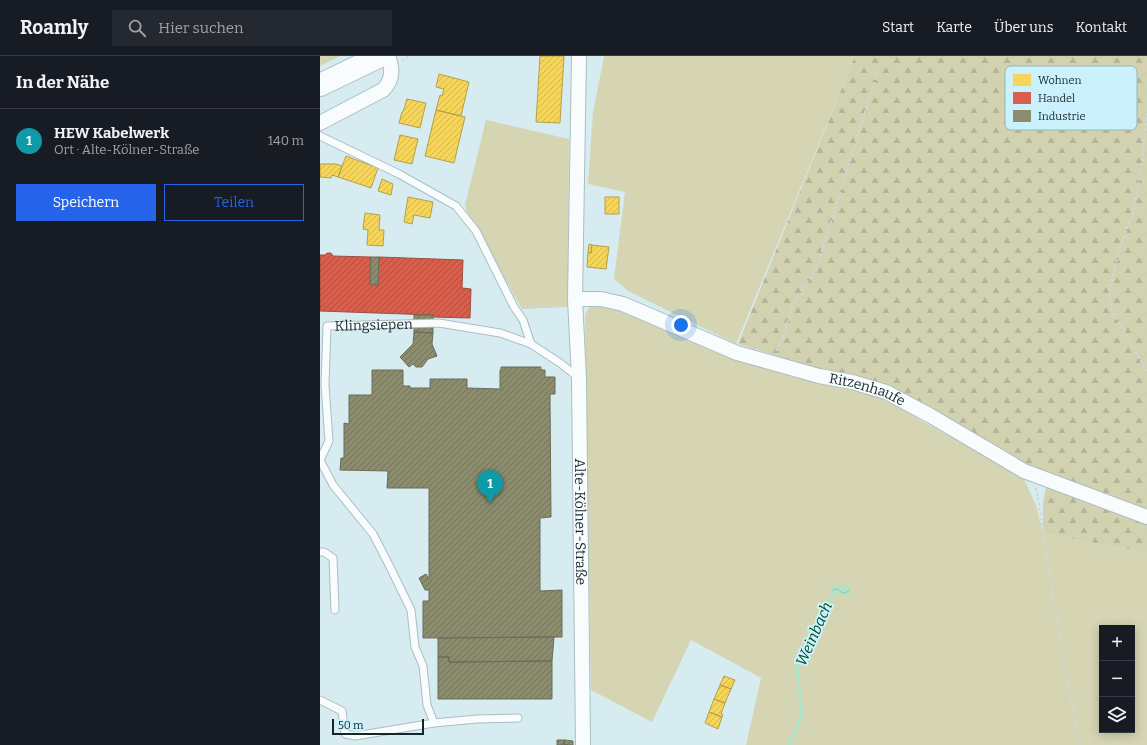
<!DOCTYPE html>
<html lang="de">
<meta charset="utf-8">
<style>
body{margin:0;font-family:Bitter,serif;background:#242831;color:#f1f3f6}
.controls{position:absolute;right:12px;bottom:12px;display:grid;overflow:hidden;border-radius:0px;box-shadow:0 2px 10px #0003}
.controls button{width:36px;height:36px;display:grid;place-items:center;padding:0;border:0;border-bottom:1px solid #363941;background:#171b24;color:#f1f3f6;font:20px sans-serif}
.scale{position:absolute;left:12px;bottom:10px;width:92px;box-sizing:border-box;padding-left:4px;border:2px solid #13272b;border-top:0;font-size:11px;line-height:14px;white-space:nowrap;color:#13272b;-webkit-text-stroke:3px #cbf2fc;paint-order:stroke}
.you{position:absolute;left:361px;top:269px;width:14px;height:14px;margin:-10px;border:3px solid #fff;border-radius:50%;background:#1a73e8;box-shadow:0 0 0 6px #1a73e833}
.badge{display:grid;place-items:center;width:26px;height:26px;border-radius:50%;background:#2563eb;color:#fff;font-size:13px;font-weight:700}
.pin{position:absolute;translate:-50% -33px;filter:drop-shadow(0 1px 2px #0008)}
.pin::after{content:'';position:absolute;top:21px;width:14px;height:12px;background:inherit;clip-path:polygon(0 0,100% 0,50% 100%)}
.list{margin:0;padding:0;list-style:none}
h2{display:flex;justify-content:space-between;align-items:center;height:52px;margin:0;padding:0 16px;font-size:17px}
h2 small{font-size:13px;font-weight:400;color:#9ea1a6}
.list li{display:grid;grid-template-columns:26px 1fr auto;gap:12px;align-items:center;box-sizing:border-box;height:64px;padding:0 16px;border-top:1px solid #363941}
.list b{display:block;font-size:15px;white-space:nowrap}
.list p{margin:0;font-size:13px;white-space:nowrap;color:#9ea1a6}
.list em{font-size:13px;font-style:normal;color:#9ea1a6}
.actions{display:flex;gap:8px;padding:12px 16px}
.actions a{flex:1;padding:9px 0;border:1px solid #2563eb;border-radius:0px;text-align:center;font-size:14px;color:#2563eb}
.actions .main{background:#2563eb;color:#fff}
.icon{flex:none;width:22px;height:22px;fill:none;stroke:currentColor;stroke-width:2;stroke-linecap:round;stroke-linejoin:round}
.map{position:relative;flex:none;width:827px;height:689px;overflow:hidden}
header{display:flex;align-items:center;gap:24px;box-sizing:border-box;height:56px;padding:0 20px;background:#171b24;border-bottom:1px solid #363941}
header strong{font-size:19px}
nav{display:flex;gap:22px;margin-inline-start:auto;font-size:14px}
.search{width:280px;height:36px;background:#242831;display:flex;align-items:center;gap:10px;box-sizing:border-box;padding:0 14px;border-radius:0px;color:#9ea1a6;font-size:15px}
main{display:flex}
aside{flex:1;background:#171b24}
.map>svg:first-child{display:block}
.green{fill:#d5d5b4;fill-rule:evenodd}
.forest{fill:url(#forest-firs)}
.water{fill:url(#water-waves)}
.homes{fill:url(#homes-hatch);stroke:#b2a14d}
.shops{fill:url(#shops-hatch);stroke:#9c4f43}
.industry{fill:url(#industry-hatch);stroke:#686e5a}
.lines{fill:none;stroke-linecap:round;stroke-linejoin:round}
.stream{stroke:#b1e2c6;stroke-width:3.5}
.lane-casing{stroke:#abbec2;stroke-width:9}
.street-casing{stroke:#abbec2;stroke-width:16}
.primary-casing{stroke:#abbec2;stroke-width:24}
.path{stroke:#cfd7d8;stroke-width:2;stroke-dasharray:3 2;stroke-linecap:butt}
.lane{stroke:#f9fcfd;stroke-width:7}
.street{stroke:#f9fcfd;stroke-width:14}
.primary{stroke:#f9fcfd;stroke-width:22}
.labels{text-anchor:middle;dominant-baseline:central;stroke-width:4;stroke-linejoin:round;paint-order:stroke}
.street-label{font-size:14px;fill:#13272b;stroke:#cbf2fc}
.water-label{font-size:15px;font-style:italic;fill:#004b26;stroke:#cbf2fc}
.key{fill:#cbf2fc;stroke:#94b5bd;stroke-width:1}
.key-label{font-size:11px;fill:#13272b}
</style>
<header>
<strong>Roamly</strong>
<div class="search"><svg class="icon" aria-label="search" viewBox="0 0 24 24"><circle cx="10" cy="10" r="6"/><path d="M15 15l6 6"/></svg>Hier suchen</div>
<nav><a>Start</a><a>Karte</a><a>Über uns</a><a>Kontakt</a></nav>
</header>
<main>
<aside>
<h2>In der Nähe<small></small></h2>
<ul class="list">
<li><span class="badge" style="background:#0f9aa8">1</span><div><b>HEW Kabelwerk</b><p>Ort · Alte-Kölner-Straße</p></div><em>140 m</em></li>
</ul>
<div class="actions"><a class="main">Speichern</a><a>Teilen</a></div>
</aside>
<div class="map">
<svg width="827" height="689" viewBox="0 0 827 689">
<defs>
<pattern id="forest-firs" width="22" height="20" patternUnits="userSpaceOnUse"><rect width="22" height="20" fill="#d2d2b1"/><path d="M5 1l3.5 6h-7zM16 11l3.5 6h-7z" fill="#b3b498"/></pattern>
<pattern id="water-waves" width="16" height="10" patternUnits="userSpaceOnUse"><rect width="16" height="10" fill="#b1e2c6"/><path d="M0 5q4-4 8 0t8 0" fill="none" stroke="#97c2aa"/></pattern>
<pattern id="homes-hatch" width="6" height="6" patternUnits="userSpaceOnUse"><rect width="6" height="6" fill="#f6d55c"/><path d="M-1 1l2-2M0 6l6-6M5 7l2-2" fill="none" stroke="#d2b750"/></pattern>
<pattern id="shops-hatch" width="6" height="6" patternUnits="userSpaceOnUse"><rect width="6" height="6" fill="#d6604d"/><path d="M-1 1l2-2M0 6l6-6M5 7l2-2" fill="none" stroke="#ac4f40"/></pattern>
<pattern id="industry-hatch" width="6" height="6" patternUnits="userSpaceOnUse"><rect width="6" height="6" fill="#8c8c6e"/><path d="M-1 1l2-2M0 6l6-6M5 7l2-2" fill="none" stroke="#71725b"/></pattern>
</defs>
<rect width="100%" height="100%" fill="#d6ecf1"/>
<path class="green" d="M0 0H21L0 10Z
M284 0H535L416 288 308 235 294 223 305 136 268 128 273 57Z
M166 64 249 83 248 251 202 253 147 156 145 149Z
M270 249 303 254 496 326 563 341 607 368 703 421 716 449 723 477 827 497V689H426L441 622 371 584 332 666 271 634 265 259ZM782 572H812V674H782Z"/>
<path class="forest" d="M535 0H827V497L723 477V448L728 419 705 412 614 353 569 330 501 313 418 288Z"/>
<path class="water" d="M508 529H529L531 536 527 540 513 537Z"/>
<path class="homes" d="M220 0H244L240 67 216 66Z
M119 18 149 26 141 60 116 54 120 39 122 40 124 33 116 31Z
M87 43 106 47 100 72 79 67 82 56H83Z
M116 54 145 61 134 107 105 100Z
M80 79 98 83 92 108 74 104Z
M26 100 58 112 51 132 18 121Z
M0 108H16L22 110 18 121 12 119 11 122 0 121Z
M62 123 73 128 71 139 58 135Z
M88 141 113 146 110 162 94 159 92 168 84 166Z
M285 141H299V158H285Z
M45 157 60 159 59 174H64L63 190 47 189 48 174 43 173Z
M269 188 272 189 271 197 268 196Z
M272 189 289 191 286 213 267 211 268 196 271 197Z
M404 620 415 624 411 633 400 629Z
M400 629 411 633 405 647 394 643Z
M394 643 405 647 401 658 403 659 402 661 389 656Z
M389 656 402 661 398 673 385 667Z"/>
<path class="shops" d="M7 197H11L13 200 51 201 50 228 58 229 59 201 143 204 142 232 151 233 150 262 113 261V259L0 255V199H5Z"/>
<path class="industry" d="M51 201H59L58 229 50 228Z
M94 259H113V277L94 276Z
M94 276 113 277 112 288 117 300 108 303 102 311H96L93 308 89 311 80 301 93 288Z
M181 311H221V314H225V321H235V338H230L231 461 220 462V535L242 534V581L103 582V545H109V534H105L99 522 106 518 109 523V432H67L68 415 20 414 21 402H24V367L29 368V339H52V314H83V330H90V332H110V323H147V332L180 333V314H181Z
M234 581 232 605 129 606V601H118V582Z
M118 601H129V606L232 605V643H118Z
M237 684H245L244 689H248H237Z
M245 684 253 685V689H244Z"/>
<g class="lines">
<path class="stream" d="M469 689 482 659 477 612 513 537"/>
<defs>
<g id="lane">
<path d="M0 80 79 118 136 150 156 175 194 251 203 264 211 288"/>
<path id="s1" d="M0 404 9 385 5 329 7 270 119 267 180 277 211 288 240 307 259 322"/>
<path d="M0 404 13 429 53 478 70 511 91 554 95 591 103 610 107 649 114 667 157 663 198 662"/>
<path d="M0 496H4L13 502 15 554"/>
<path d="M0 644 22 655 25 678 35 680 114 667"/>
</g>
<g id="street">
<path id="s2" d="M259 0 255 243 259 322 263 689"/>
<path d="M0 67 63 34C73 24 73 12 68 0"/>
<path id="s3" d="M255 243H281L303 248 417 297 499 320 532 326 566 336 611 360 704 415 827 461"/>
</g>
<path id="primary" d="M0 29 60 0"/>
</defs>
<use href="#lane" class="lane-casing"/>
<use href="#street" class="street-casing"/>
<use href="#primary" class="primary-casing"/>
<path class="path" d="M82 5 89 0
M827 57 822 108 812 160 800 191 789 234 792 254 827 316
M204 250H242
M456 295 463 281 472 250 497 211 558 14
M716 432 719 448 738 573 760 689"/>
<use href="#lane" class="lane"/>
<use href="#street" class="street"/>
<use href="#primary" class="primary"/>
</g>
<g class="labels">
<g class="street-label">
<text stroke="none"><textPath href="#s1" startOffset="183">Klingsiepen</textPath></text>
<text stroke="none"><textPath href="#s3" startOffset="308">Ritzenhaufe</textPath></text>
<text stroke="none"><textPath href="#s2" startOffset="466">Alte-Kölner-Straße</textPath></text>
</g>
<g class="water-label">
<text transform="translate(494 578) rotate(-66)">Weinbach</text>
</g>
</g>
<rect x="685" y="10" width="132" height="64" rx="6" class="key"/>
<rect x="693" y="18" width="18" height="12" fill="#f6d55c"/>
<rect x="693" y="36" width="18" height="12" fill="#d6604d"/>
<rect x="693" y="54" width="18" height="12" fill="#8c8c6e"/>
<g class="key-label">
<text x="718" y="28">Wohnen</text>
<text x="718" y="46">Handel</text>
<text x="718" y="64">Industrie</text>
</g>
</svg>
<div class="controls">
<button>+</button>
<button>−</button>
<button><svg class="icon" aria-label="layers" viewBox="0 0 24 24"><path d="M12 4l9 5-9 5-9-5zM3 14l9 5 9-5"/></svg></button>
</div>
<div class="scale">50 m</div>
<div class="you"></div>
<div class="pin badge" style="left:170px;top:447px;background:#0f9aa8">1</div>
</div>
</main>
